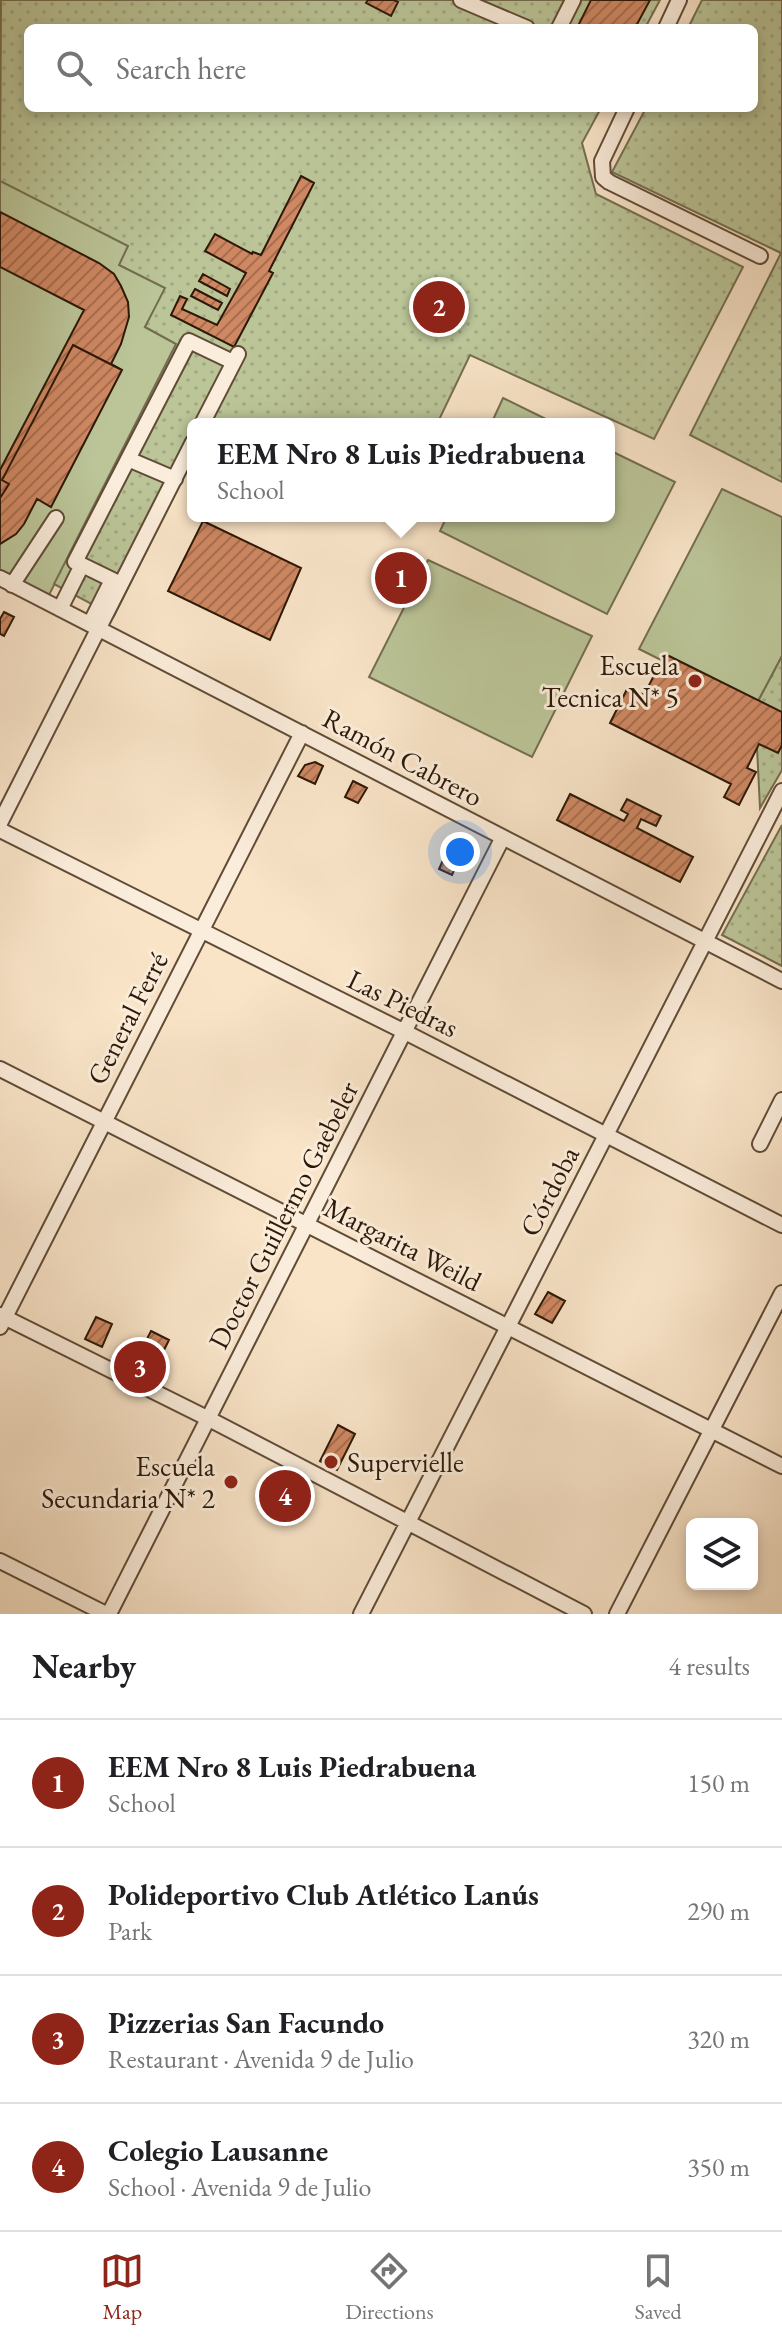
<!DOCTYPE html>
<meta charset="utf-8">
<style>
body{margin:0;font-family:"EB Garamond",serif;background:#f6f6f6;color:#202124}
.controls{position:absolute;right:24px;bottom:24px;display:grid;overflow:hidden;border-radius:12px;box-shadow:0 4px 12px #0003}
.controls button{width:72px;height:72px;display:grid;place-items:center;padding:0;border:0;border-bottom:2px solid #e0e0e0;background:#fff;color:#202124;font:40px sans-serif}
.you{position:absolute;left:460px;top:852px;width:28px;height:28px;margin:-20px;border:6px solid #fff;border-radius:50%;background:#1a73e8;box-shadow:0 0 0 12px #1a73e833}
.badge{display:grid;place-items:center;width:52px;height:52px;border-radius:50%;background:#8f2418;color:#fff;font-size:26px;font-weight:700}
.pin{position:absolute;translate:-50% -50%;border:4px solid #fff;box-shadow:0 2px 8px #0006}
.popup{position:absolute;left:187px;top:418px;width:428px;height:104px;box-sizing:border-box;display:grid;place-content:center;border-radius:12px;background:#fff;filter:drop-shadow(0 2px 6px #0005);font-size:26px;white-space:nowrap;color:#757577}
.popup b{font-size:30px;color:#202124}
.popup::after{content:'';position:absolute;left:50%;top:100%;margin-left:-16px;border:16px solid transparent;border-top-color:#fff}
.list{margin:0;padding:0;list-style:none}
h2{display:flex;justify-content:space-between;align-items:center;height:104px;margin:0;padding:0 32px;font-size:34px}
h2 small{font-size:26px;font-weight:400;color:#757577}
.list li{display:grid;grid-template-columns:52px 1fr auto;gap:24px;align-items:center;box-sizing:border-box;height:128px;padding:0 32px;border-top:2px solid #e0e0e0}
.list b{display:block;font-size:30px;white-space:nowrap}
.list p{margin:0;font-size:26px;white-space:nowrap;color:#757577}
.list em{font-size:26px;font-style:normal;color:#757577}
.icon{flex:none;width:44px;height:44px;fill:none;stroke:currentColor;stroke-width:2;stroke-linecap:round;stroke-linejoin:round}
.map{position:relative;flex:none;width:782px;height:1614px;overflow:hidden}
.search{position:absolute;background:#fff;box-shadow:0 4px 12px #0003;left:24px;right:24px;top:24px;height:88px;display:flex;align-items:center;gap:20px;box-sizing:border-box;padding:0 28px;border-radius:12px;color:#757577;font-size:30px}
.sheet{height:616px;background:#fff}
nav{display:flex;justify-content:space-around;align-items:center;box-sizing:border-box;height:112px;border-top:2px solid #e0e0e0;background:#fff;font-size:22px;color:#757577}
nav a{display:grid;justify-items:center;gap:4px}
nav .on{color:#8f2418}
.map>svg:first-child{display:block}
.grass{fill:#bbc598;stroke:#746e50;stroke-width:2}
.park{fill:url(#park-dots);stroke:#746e50;stroke-width:2}
.building{fill:url(#building-hatch);stroke:#2d1807;stroke-width:2}
.lines{fill:none;stroke-linecap:round;stroke-linejoin:round}
.minor-casing{stroke:#604b37;stroke-width:18}
.minor{stroke:#fbeddb;stroke-width:14}
.poi-dot{fill:#8f2418;stroke:#fbeddb;stroke-width:3}
.labels{text-anchor:middle;dominant-baseline:central;stroke-width:6;stroke-linejoin:round;paint-order:stroke}
.poi-label{font-size:28px;fill:#2d1807;stroke:#fbeddb;text-anchor:end}
.street-label{font-size:28px;fill:#2d1807;stroke:#fbeddb}
</style>
<div class="map">
<svg width="782" height="1614" viewBox="0 0 782 1614">
<defs>
<pattern id="park-dots" width="8" height="8" patternUnits="userSpaceOnUse" patternTransform="scale(2)"><rect width="8" height="8" fill="#bbc598"/><path d="M2 2h.1M6 6h.1" fill="none" stroke="#a1a882" stroke-width="1.8" stroke-linecap="round"/></pattern>
<pattern id="building-hatch" width="6" height="6" patternUnits="userSpaceOnUse" patternTransform="scale(2)"><rect width="6" height="6" fill="#cf8862"/><path d="M-1 1l2-2M0 6l6-6M5 7l2-2" fill="none" stroke="#a86e4f"/></pattern>
</defs>
<rect width="100%" height="100%" fill="#f9e4c8"/>
<filter id="stains"><feTurbulence type="fractalNoise" baseFrequency=".0025" numOctaves="4"/><feColorMatrix values="0 0 0 0 .2 0 0 0 0 .09 0 0 0 0 .02 0 0 0 .5 -.17"/></filter>
<radialGradient id="worn" r=".72"><stop offset=".6" stop-color="#630" stop-opacity="0"/><stop offset="1" stop-color="#630" stop-opacity=".3"/></radialGradient>
<path class="grass" d="M0 60 28 108 156 283 166 288 145 327 177 344 49 595 0 570Z
M503 398 556 424H491Z
M609 450 675 482 607 614 440 531 447 516H609Z
M722 489 782 517V656L755 707 639 649Z
M428 560 592 636 532 757 369 677Z"/>
<path class="park" d="M1 0H660L645 28H28V108H601L582 143 596 194 743 267 654 439 470 355 437 424H193V458L114 616 54 584 176 344 145 327 165 288 119 265 128 246 0 181Z
M702 0H782V482L690 435 781 253 612 172 646 108H754V28H688Z
M782 656V770L760 808 755 707Z
M782 825V966L722 935Z"/>
<path class="building" d="M368 0H394L398 2 391 16 366 3Z
M591 0H650L635 28H577Z
M301 176 314 183 269 271 273 273 234 347 171 315 180 296 187 299 182 309 217 325 246 273 205 251 215 234 252 254 253 252 261 255Z
M0 212 99 263 114 274 121 286 128 302 129 317 121 344 111 364 122 370 51 507 37 499 24 524 16 534 0 544V470L84 310 0 267Z
M203 274 230 289 227 296 199 281Z
M195 289 222 303 218 310 191 296Z
M73 345 122 370 51 507 37 499 24 524 16 534 0 544V498L9 484 2 480Z
M203 521 301 568 270 640 168 591Z
M4 612 14 617 4 636 0 634V619Z
M665 654 782 712V745L778 753 759 744 747 768 756 772 739 805 724 797 731 784 610 723 628 687 644 695Z
M315 762 323 766 315 784 298 776 305 765Z
M353 781 367 788 358 803 345 797Z
M570 794 624 821 628 814 621 810 627 799 661 816 656 826 641 819 637 828 693 857 680 882 557 820Z
M451 842 464 848 452 875 439 869Z
M548 1292 565 1301 552 1323 535 1314Z
M96 1317 112 1324 102 1347 85 1339Z
M151 1331 169 1340 151 1376 133 1366Z
M338 1425 355 1434 337 1470 320 1461Z"/>
<g class="lines">
<defs>
<path id="minor" d="M461 0 527 28
M559 28 573 0
M666 28 679 0
M627 108 602 161 603 177 609 182 760 256
M202 424 238 354
M128 459 175 479
M82 565 121 584
M0 578 782 981
M12 585 56 518
M60 609 82 565 75 562 189 341 233 362
M90 624 112 580
M0 823 193 442
M0 830 405 1032 782 1225
M0 1069 782 1466
M760 1144 782 1100
M0 1315 209 1419 584 1614
M0 1327 302 733
M0 1561 106 1614
M109 1614 502 839
M361 1614 782 791
M617 1614 782 1293"/>
</defs>
<use href="#minor" class="minor-casing"/>
<use href="#minor" class="minor"/>
</g>
<g class="poi-dot">
<circle cx="695" cy="681" r="8"/>
<circle cx="331" cy="1462" r="8"/>
<circle cx="231" cy="1482" r="8"/>
</g>
<g class="labels">
<g class="poi-label">
<text x="679" y="665">Escuela<tspan x="679" dy="32">Tecnica N* 5</tspan></text>
<text x="347" y="1462" text-anchor="start">Supervielle</text>
<text x="215" y="1466">Escuela<tspan x="215" dy="32">Secundaria N* 2</tspan></text>
</g>
<g class="street-label">
<text transform="translate(403 757) rotate(28)">Ramón Cabrero</text>
<text transform="translate(403 1003) rotate(26)">Las Piedras</text>
<text transform="translate(127 1018) rotate(-63)">General Ferré</text>
<text transform="translate(549 1191) rotate(-63)">Córdoba</text>
<text transform="translate(283 1215) rotate(-63)">Doctor Guillermo Gaebeler</text>
<text transform="translate(403 1244) rotate(27)">Margarita Weild</text>
</g>
</g>
<rect width="100%" height="100%" filter="url(#stains)"/>
<rect width="100%" height="100%" fill="url(#worn)"/>
</svg>
<div class="controls">
<button><svg class="icon" aria-label="layers" viewBox="0 0 24 24"><path d="M12 4l9 5-9 5-9-5zM3 14l9 5 9-5"/></svg></button>
</div>
<div class="you"></div>
<div class="pin badge" style="left:401px;top:578px">1</div>
<div class="popup"><b>EEM Nro 8 Luis Piedrabuena</b>School</div>
<div class="pin badge" style="left:439px;top:307px">2</div>
<div class="pin badge" style="left:140px;top:1367px">3</div>
<div class="pin badge" style="left:285px;top:1496px">4</div>
<div class="search"><svg class="icon" aria-label="search" viewBox="0 0 24 24"><circle cx="10" cy="10" r="6"/><path d="M15 15l6 6"/></svg>Search here</div>
</div>
<section class="sheet">
<h2>Nearby<small>4 results</small></h2>
<ul class="list">
<li><span class="badge">1</span><div><b>EEM Nro 8 Luis Piedrabuena</b><p>School</p></div><em>150 m</em></li>
<li><span class="badge">2</span><div><b>Polideportivo Club Atlético Lanús</b><p>Park</p></div><em>290 m</em></li>
<li><span class="badge">3</span><div><b>Pizzerias San Facundo</b><p>Restaurant · Avenida 9 de Julio</p></div><em>320 m</em></li>
<li><span class="badge">4</span><div><b>Colegio Lausanne</b><p>School · Avenida 9 de Julio</p></div><em>350 m</em></li>
</ul>
</section>
<nav>
<a class="on"><svg class="icon" aria-label="map" viewBox="0 0 24 24"><path d="M3 6l6-2 6 2 6-2v14l-6 2-6-2-6 2zM9 4v14M15 6v14"/></svg>Map</a>
<a><svg class="icon" aria-label="directions" viewBox="0 0 24 24"><path d="M12 3l9 9-9 9-9-9zM9 14v-3h6M13 9l2 2-2 2"/></svg>Directions</a>
<a><svg class="icon" aria-label="saved" viewBox="0 0 24 24"><path d="M7 4h10v16l-5-4-5 4z"/></svg>Saved</a>
</nav>
